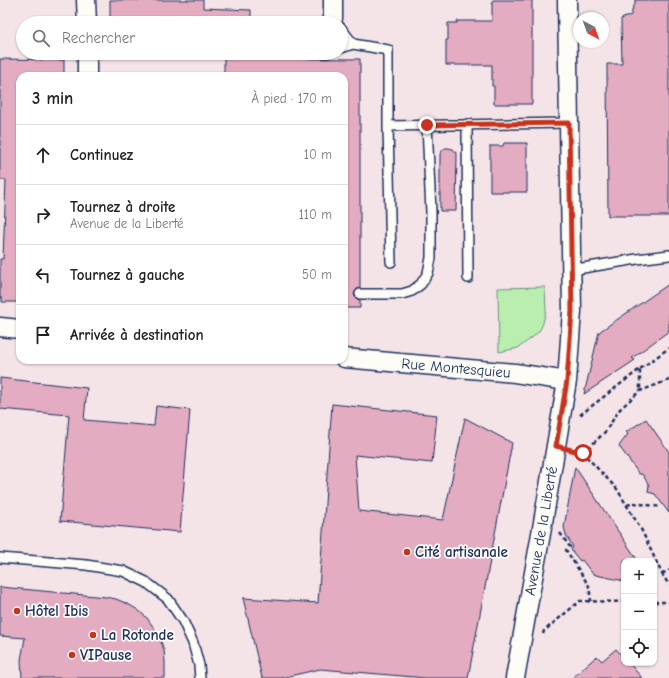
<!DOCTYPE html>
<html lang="fr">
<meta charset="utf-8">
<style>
body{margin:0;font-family:"Comic Neue",sans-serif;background:#f6f6f6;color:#222}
.controls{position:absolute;right:12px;bottom:12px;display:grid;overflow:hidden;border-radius:8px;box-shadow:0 1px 3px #0004}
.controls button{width:36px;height:36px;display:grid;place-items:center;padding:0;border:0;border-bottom:1px solid #e0e0e0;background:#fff;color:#222;font:20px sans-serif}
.compass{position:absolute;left:573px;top:12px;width:36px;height:36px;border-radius:50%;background:#fff;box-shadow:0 1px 3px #0004;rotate:139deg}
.stop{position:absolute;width:12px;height:12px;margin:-9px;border:3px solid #c8321e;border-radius:50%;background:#fff}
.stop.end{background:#c8321e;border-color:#fff;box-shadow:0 1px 4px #0008}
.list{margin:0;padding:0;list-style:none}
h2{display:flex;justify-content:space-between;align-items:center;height:52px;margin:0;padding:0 16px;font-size:17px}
h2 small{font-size:13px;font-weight:400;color:#767676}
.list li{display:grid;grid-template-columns:26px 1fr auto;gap:12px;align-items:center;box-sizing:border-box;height:60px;padding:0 16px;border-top:1px solid #e0e0e0}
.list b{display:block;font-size:15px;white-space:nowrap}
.list p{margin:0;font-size:13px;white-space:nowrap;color:#767676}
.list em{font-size:13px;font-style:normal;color:#767676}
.icon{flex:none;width:22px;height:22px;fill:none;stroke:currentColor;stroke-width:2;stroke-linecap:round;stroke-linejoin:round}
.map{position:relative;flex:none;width:669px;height:678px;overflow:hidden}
.search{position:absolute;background:#fff;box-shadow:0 1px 3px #0004;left:16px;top:16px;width:332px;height:44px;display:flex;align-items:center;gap:10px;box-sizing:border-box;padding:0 14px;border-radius:22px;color:#767676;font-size:15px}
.panel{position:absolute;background:#fff;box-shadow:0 1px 3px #0004;left:16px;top:72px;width:332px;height:292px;border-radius:12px}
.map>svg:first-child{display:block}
.green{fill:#baeeaf;stroke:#6a8e86}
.building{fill:#e3acc1;stroke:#1b2f5e}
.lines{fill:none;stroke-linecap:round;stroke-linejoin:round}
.service-casing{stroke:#1b2f5e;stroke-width:12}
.minor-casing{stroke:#1b2f5e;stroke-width:21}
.path{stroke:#1b2f5e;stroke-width:2.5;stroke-dasharray:4 3;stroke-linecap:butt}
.service{stroke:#fdfcf7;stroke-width:9}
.minor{stroke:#fdfcf7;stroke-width:18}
.route{stroke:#c8321e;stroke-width:5}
.poi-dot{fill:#c8321e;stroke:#fdfcf7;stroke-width:1.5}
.labels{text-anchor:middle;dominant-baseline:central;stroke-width:3.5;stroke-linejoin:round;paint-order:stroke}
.street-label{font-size:15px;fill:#1b2f5e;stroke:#fdfcf7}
.poi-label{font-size:15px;font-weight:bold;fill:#1b2f5e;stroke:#fdfcf7;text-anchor:start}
</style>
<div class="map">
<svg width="669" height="678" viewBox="0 0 669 678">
<rect width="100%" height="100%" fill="#f5e4e7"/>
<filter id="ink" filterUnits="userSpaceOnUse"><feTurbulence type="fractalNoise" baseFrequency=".025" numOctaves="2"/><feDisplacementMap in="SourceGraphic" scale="8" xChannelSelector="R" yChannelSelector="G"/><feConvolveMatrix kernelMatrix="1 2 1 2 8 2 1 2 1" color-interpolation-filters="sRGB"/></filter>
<g filter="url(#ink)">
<path class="green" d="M545 287 546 311 543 323 540 330 533 337 518 348 499 352 498 288Z"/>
<path class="building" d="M110 0H203V8L251 10V23H110Z
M493 0H532V104H494V86H492V65H446V40H448V23H457V21H492V1Z
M635 0H669V216H608L607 64H622L621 19 631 15 633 7 635 5Z
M224 58 360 59V288L357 289 354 294 355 297 357 299 360 300V308H344V76H224Z
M0 59 64 60V76H20V302H2V298H0V259H3L6 180H0Z
M504 143H527V192H490V146H503Z
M445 148H448L453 149 457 154 456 211H440V154L442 151Z
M669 284V331L632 358 635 360 584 394 599 332Z
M0 378 87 388 84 420 154 426 156 406 190 410 180 532 60 521 69 415 0 409Z
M332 404 437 415 432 463 355 455 359 511 443 520 465 418 512 443 468 678H426L320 669 281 678H262L243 598 318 603Z
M646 419 669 452V513L655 494 648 492 649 485 642 474H639L619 446 628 434 626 432Z
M575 467 620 534 638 561H624V581L596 575 592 573 582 560 580 561 571 550 573 547 566 535 564 527Z
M0 587 106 597 116 599 128 604 138 610 147 618 154 628 160 639 164 650 165 662V678H22L21 660 25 638 0 636Z
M616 649 624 658V663H629L642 678H572L597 656 602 661Z"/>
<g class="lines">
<defs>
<path id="service" d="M341 28 353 44 388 50V126
M341 48 353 44
M305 53H326
M467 124 468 278
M391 262 388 126 569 123
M571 270 637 259 669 255
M360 294H402L412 291 421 284 428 273 431 258V212L427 125
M0 558 86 565 123 571 146 582 168 599 183 621 193 643 199 665 200 678"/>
<path id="minor" d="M86 0 87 23
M333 19V0
M87 53V76
M0 327 20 329
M344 358 515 373 567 381
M515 678 542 528 567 381 572 311 567 0"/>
</defs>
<use href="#service" class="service-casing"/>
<use href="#minor" class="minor-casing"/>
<path class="path" d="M640 369 669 348
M580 415 640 369V391
M574 451 583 453 617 489 642 531 662 574 669 585
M583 453 605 432 620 409 640 391 669 380
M627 505 634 503 661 507
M560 533 570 547 566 550 589 586 591 601
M662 574 669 570
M654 602H669
M543 634 544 631 580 601 624 602"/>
<use href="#service" class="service"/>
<use href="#minor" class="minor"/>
</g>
</g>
<g class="lines" filter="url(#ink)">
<path class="route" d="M427 125 569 123 572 311 567 381 556 446 583 453"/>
</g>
<g class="poi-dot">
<circle cx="407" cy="552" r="4"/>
<circle cx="17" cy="611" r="4"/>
<circle cx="93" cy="635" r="4"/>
<circle cx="72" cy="655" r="4"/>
</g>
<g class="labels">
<g class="street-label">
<text transform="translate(456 368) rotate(5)">Rue Montesquieu</text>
<text transform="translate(541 531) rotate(-80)">Avenue de la Liberté</text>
</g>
<g class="poi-label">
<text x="415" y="552">Cité artisanale</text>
<text x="25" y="611">Hôtel Ibis</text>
<text x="101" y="635">La Rotonde</text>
<text x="80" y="655">VIPause</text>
</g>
</g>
</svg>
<div class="controls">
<button>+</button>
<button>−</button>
<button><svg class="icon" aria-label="locate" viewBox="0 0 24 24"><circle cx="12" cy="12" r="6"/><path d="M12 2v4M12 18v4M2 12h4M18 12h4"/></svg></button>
</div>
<svg class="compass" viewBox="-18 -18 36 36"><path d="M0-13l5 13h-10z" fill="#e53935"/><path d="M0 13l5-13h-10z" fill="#767676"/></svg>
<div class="stop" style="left:583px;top:453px"></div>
<div class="stop end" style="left:427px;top:125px"></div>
<div class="search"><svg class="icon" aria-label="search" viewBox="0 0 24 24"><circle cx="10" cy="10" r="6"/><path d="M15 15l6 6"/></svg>Rechercher</div>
<section class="panel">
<h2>3 min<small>À pied · 170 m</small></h2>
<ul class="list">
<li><svg class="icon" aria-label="ahead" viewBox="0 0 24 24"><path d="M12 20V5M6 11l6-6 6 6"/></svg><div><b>Continuez</b></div><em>10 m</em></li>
<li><svg class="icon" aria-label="right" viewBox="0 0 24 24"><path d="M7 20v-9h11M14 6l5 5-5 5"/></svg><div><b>Tournez à droite</b><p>Avenue de la Liberté</p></div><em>110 m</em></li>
<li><svg class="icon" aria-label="left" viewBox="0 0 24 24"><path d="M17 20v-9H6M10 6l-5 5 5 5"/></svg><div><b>Tournez à gauche</b></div><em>50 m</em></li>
<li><svg class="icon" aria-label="arrive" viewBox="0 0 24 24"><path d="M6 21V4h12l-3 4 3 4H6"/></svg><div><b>Arrivée à destination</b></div></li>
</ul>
</section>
</div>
